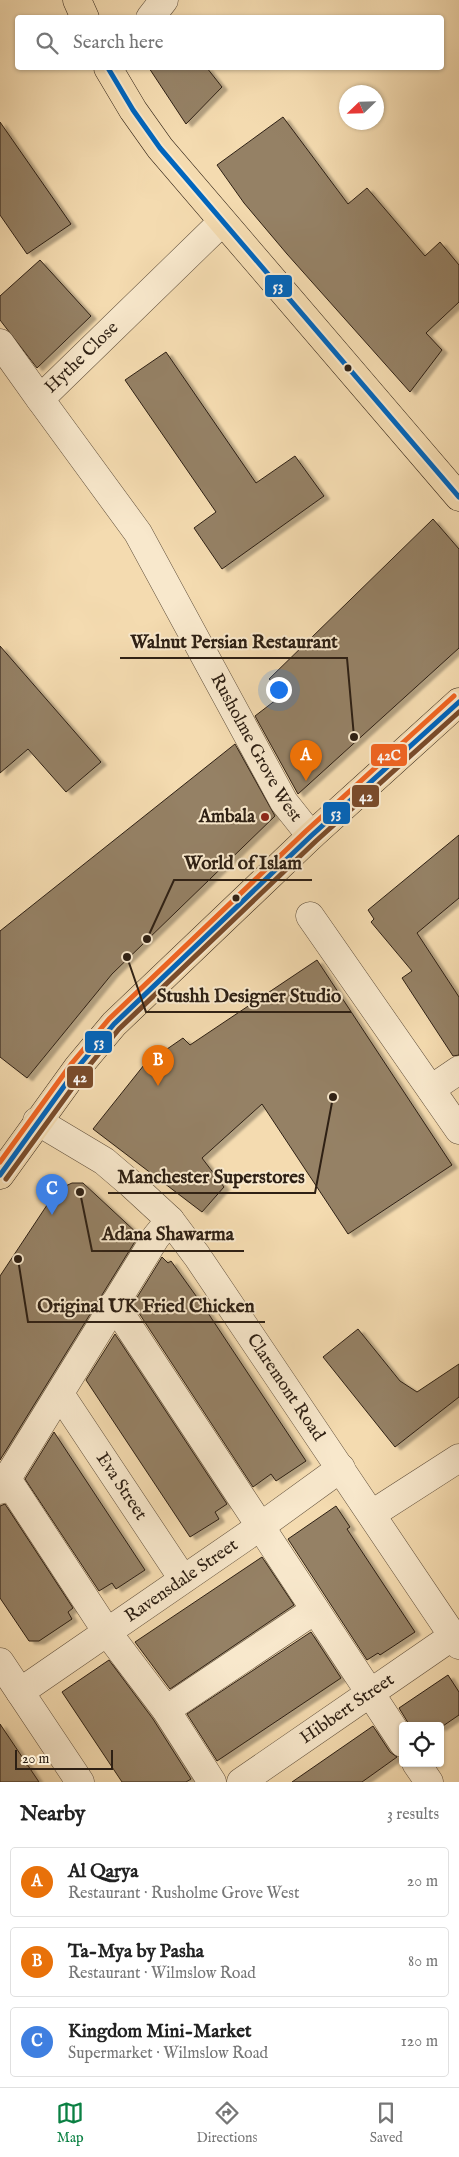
<!DOCTYPE html>
<meta charset="utf-8">
<style>
body{margin:0;font-family:"IM FELL English",serif;background:#f2f2f2;color:#222}
.controls{position:absolute;right:15px;bottom:15px;display:grid;overflow:hidden;border-radius:5px;box-shadow:0 1px 4px #0004}
.controls button{width:45px;height:45px;display:grid;place-items:center;padding:0;border:0;border-bottom:1px solid #e0e0e0;background:#fff;color:#222;font:25px sans-serif}
.compass{position:absolute;left:339px;top:85px;width:45px;height:45px;border-radius:50%;background:#fff;box-shadow:0 1px 4px #0004;rotate:247deg}
.scale{position:absolute;left:15px;bottom:12px;width:98px;box-sizing:border-box;padding-left:5px;border:2px solid #2e2014;border-top:0;font-size:14px;line-height:18px;white-space:nowrap;color:#2e2014;-webkit-text-stroke:4px #f8e8cc;paint-order:stroke}
.you{position:absolute;left:278px;top:689px;width:18px;height:18px;margin:-12px;border:4px solid #fff;border-radius:50%;background:#1a73e8;box-shadow:0 0 0 8px #1a73e833}
.badge{display:grid;place-items:center;width:32px;height:32px;border-radius:50%;background:#0b8043;color:#fff;font-size:16px;font-weight:700}
.pin{position:absolute;translate:-50% -41px;filter:drop-shadow(0 1px 2px #0008)}
.pin::after{content:'';position:absolute;top:26px;width:18px;height:15px;background:inherit;clip-path:polygon(0 0,100% 0,50% 100%)}
.list{margin:0;padding:0;list-style:none}
h2{display:flex;justify-content:space-between;align-items:center;height:65px;margin:0;padding:0 20px;font-size:21px}
h2 small{font-size:16px;font-weight:400;color:#767676}
.list li{display:grid;grid-template-columns:32px 1fr auto;gap:15px;align-items:center;box-sizing:border-box;height:70px;margin:0 10px 10px;padding:0 10px;border:1px solid #e0e0e0;border-radius:5px}
.list b{display:block;font-size:19px;white-space:nowrap}
.list p{margin:0;font-size:16px;white-space:nowrap;color:#767676}
.list em{font-size:16px;font-style:normal;color:#767676}
.icon{flex:none;width:28px;height:28px;fill:none;stroke:currentColor;stroke-width:2;stroke-linecap:round;stroke-linejoin:round}
.map{position:relative;flex:none;width:459px;height:1782px;overflow:hidden}
.search{position:absolute;background:#fff;box-shadow:0 1px 4px #0004;left:15px;right:15px;top:15px;height:55px;display:flex;align-items:center;gap:12px;box-sizing:border-box;padding:0 18px;border-radius:5px;color:#767676;font-size:19px}
.sheet{height:305px;background:#fff}
nav{display:flex;justify-content:space-around;align-items:center;box-sizing:border-box;height:70px;border-top:1px solid #e0e0e0;background:#fff;font-size:14px;color:#767676}
nav a{display:grid;justify-items:center;gap:2px}
nav .on{color:#0b8043}
.map>svg:first-child{display:block}
.building{fill:#958165;stroke:#2e2014;filter:url(#shadow)}
.lines{fill:none;stroke-linecap:round;stroke-linejoin:round}
.minor-casing{stroke:#604f3b;stroke-width:29}
.major-casing{stroke:#2e2014;stroke-width:29}
.highway-casing{stroke:#2e2014;stroke-width:29}
.minor{stroke:#f8e8cc;stroke-width:28}
.major{stroke:#f4dbb0;stroke-width:28}
.highway{stroke:#f4dbb0;stroke-width:28}
.bus-1-casing{stroke:#f8e8cc;stroke-width:9}
.bus-2-casing{stroke:#f8e8cc;stroke-width:9}
.bus-3-casing{stroke:#f8e8cc;stroke-width:9}
.bus-1{stroke:#0065bd;stroke-width:5}
.bus-2{stroke:#7a4b2a;stroke-width:5}
.bus-3{stroke:#f26522;stroke-width:5}
.bus-dot{fill:#2e2014;stroke:#f8e8cc;stroke-width:2}
.poi-dot{fill:#8f2418;stroke:#f8e8cc;stroke-width:2}
.labels{text-anchor:middle;dominant-baseline:central;stroke-width:4;stroke-linejoin:round;paint-order:stroke}
.street-label{font-size:18px;fill:#2e2014;stroke:#f8e8cc}
.poi-label{font-size:18px;font-weight:bold;fill:#2e2014;stroke:#f8e8cc;text-anchor:end}
.leader{fill:none;stroke:#2e2014;stroke-width:2}
.callout-dot{fill:#2e2014;stroke:#f8e8cc;stroke-width:2}
.callout-label{font-size:19px;text-anchor:middle;font-weight:bold;fill:#2e2014;stroke:#f8e8cc;stroke-width:4;stroke-linejoin:round;paint-order:stroke}
.line-badge{stroke:#f8e8cc;stroke-width:2}
.badge-label{font-size:14px;text-anchor:middle;font-weight:bold;fill:#fff}
</style>
<div class="map">
<svg width="459" height="1782" viewBox="0 0 459 1782">
<defs>
<filter id="shadow"><feDropShadow dx="5.5" dy="3" stdDeviation="1" flood-color="#0004"/></filter>
</defs>
<rect width="100%" height="100%" fill="#f4dbb0"/>
<filter id="stains"><feTurbulence type="fractalNoise" baseFrequency=".004" numOctaves="4"/><feColorMatrix values="0 0 0 0 .2 0 0 0 0 .09 0 0 0 0 .02 0 0 0 .5 -.17"/></filter>
<radialGradient id="worn" r=".72"><stop offset=".6" stop-color="#630" stop-opacity="0"/><stop offset="1" stop-color="#630" stop-opacity=".3"/></radialGradient>
<path class="building" d="M149 68H207L222 87 186 124Z
M283 117 348 204 367 188 425 256 440 242 459 265V302L426 333 442 350 410 392 287 254 244 203 217 165Z
M0 122 71 224 27 254 0 215Z
M40 260 91 316 37 368 0 320V296Z
M166 352 256 483 295 456 324 496 222 569 194 528 216 512 125 380Z
M433 519 459 549V648L298 794 255 716 285 693 269 679Z
M0 646 101 762 66 792 28 749 0 773Z
M235 744 275 816 112 974 27 1078 0 1057V931Z
M459 835V898L417 933 459 997V1055L453 1056 402 978 412 971 371 922 374 919 368 910Z
M317 960 452 1165 348 1234 262 1104 202 1158 224 1187 202 1212 93 1129 144 1065 183 1038 190 1045Z
M72 1183H83L139 1235 0 1460V1276L57 1190Z
M162 1257 168 1263 171 1261 204 1307 306 1461 276 1481 271 1474 253 1487 133 1304Z
M358 1329 400 1381 417 1392 459 1364V1397L395 1447 323 1357Z
M115 1334 227 1504 215 1512 219 1519 190 1537 86 1380Z
M54 1432 145 1570 116 1589 112 1583 99 1591 25 1479Z
M5 1504 73 1608 68 1612 72 1619 39 1641H29L0 1598V1506Z
M336 1506 350 1527 347 1529 415 1632 380 1655 378 1653 367 1660 288 1539Z
M262 1557 294 1605 170 1689 135 1642Z
M311 1632 341 1678 217 1761 187 1714Z
M109 1660 153 1719 191 1779 186 1782H122L62 1692Z
M448 1675 459 1692V1715L440 1728V1726H410L399 1708Z
M0 1724 39 1782H0Z
M373 1726 390 1752 397 1757 362 1782H292Z"/>
<g class="lines">
<defs>
<g id="minor">
<path d="M150 18 164 0"/>
<path id="s1" d="M222 222 40 399 138 533 284 802 311 836"/>
<path d="M0 343 40 399"/>
<path d="M310 916 459 1130"/>
<path d="M431 1089 459 1070"/>
<path id="s2" d="M37 1121 104 1161 131 1184 170 1220 197 1256 459 1645"/>
<path d="M114 1304 403 1743"/>
<path id="s3" d="M60 1394 183 1579"/>
<path d="M7 1479 107 1632 166 1710 212 1782"/>
<path d="M0 1490 156 1237 170 1220"/>
<path d="M372 1514 459 1458"/>
<path d="M0 1662 80 1782"/>
<path id="s4" d="M20 1692 261 1526 341 1468"/>
<path d="M166 1710 315 1610"/>
<path d="M416 1763 429 1782"/>
<path id="s5" d="M241 1782 453 1636"/>
</g>
<path id="major" d="M0 1175 78 1067 114 1024 311 836 459 702"/>
<path id="highway" d="M77 0 85 18
M108 68 133 110 160 148 459 497"/>
</defs>
<use href="#minor" class="minor-casing"/>
<use href="#major" class="major-casing"/>
<use href="#highway" class="highway-casing"/>
<use href="#minor" class="minor"/>
<use href="#major" class="major"/>
<use href="#highway" class="highway"/>
<defs>
<path id="bus-1" d="M108 68 133 110 160 148 459 497
M0 1175 78 1067 114 1024 311 836 459 702"/>
<path id="bus-2" d="M6 1179 84 1072 119 1029 316 841 459 712"/>
<path id="bus-3" d="M0 1162 72 1063 109 1019 306 831 454 696"/>
</defs>
<use href="#bus-1" class="bus-1-casing"/>
<use href="#bus-2" class="bus-2-casing"/>
<use href="#bus-3" class="bus-3-casing"/>
<use href="#bus-1" class="bus-1"/>
<use href="#bus-2" class="bus-2"/>
<use href="#bus-3" class="bus-3"/>
</g>
<g class="bus-dot">
<circle cx="348" cy="368" r="4.5"/>
<circle cx="236" cy="898" r="4.5"/>
</g>
<circle class="poi-dot" cx="265" cy="817" r="5"/>
<g class="labels">
<g class="street-label">
<text transform="translate(82 358) rotate(-44)">Hythe Close</text>
<text stroke="none"><textPath href="#s1" startOffset="665">Rusholme Grove West</textPath></text>
<text stroke="none"><textPath href="#s2" startOffset="370">Claremont Road</textPath></text>
<text stroke="none"><textPath href="#s3" startOffset="111">Eva Street</textPath></text>
<text stroke="none"><textPath href="#s4" startOffset="196">Ravensdale Street</textPath></text>
<text stroke="none"><textPath href="#s5" startOffset="129">Hibbert Street</textPath></text>
</g>
<g class="poi-label">
<text x="255" y="817">Ambala</text>
</g>
</g>
<path class="leader" d="M354 737L347 658H120M147 939L174 880H312M127 957L146 1012H351M333 1097L315 1193H108M80 1192L92 1251H244M18 1259L28 1322H265"/>
<g class="callout-dot">
<circle cx="354" cy="737" r="5"/>
<circle cx="147" cy="939" r="5"/>
<circle cx="127" cy="957" r="5"/>
<circle cx="333" cy="1097" r="5"/>
<circle cx="80" cy="1192" r="5"/>
<circle cx="18" cy="1259" r="5"/>
</g>
<g class="callout-label">
<text x="234" y="648">Walnut Persian Restaurant</text>
<text x="243" y="869">World of Islam</text>
<text x="249" y="1002">Stushh Designer Studio</text>
<text x="211" y="1183">Manchester Superstores</text>
<text x="168" y="1240">Adana Shawarma</text>
<text x="146" y="1312">Original UK Fried Chicken</text>
</g>
<g class="line-badge">
<rect x="264" y="274" width="29" height="24" rx="5" fill="#0065bd"/>
<rect x="370" y="743" width="38" height="24" rx="5" fill="#f26522"/>
<rect x="351" y="784" width="29" height="24" rx="5" fill="#7a4b2a"/>
<rect x="322" y="801" width="29" height="24" rx="5" fill="#0065bd"/>
<rect x="84" y="1030" width="29" height="24" rx="5" fill="#0065bd"/>
<rect x="66" y="1065" width="28" height="24" rx="5" fill="#7a4b2a"/>
</g>
<g class="badge-label">
<text x="278" y="291">53</text>
<text x="389" y="760">42C</text>
<text x="366" y="801">42</text>
<text x="336" y="818">53</text>
<text x="99" y="1047">53</text>
<text x="80" y="1082">42</text>
</g>
<rect width="100%" height="100%" filter="url(#stains)"/>
<rect width="100%" height="100%" fill="url(#worn)"/>
</svg>
<div class="controls">
<button><svg class="icon" aria-label="locate" viewBox="0 0 24 24"><circle cx="12" cy="12" r="6"/><path d="M12 2v4M12 18v4M2 12h4M18 12h4"/></svg></button>
</div>
<svg class="compass" viewBox="-18 -18 36 36"><path d="M0-13l5 13h-10z" fill="#e53935"/><path d="M0 13l5-13h-10z" fill="#767676"/></svg>
<div class="scale">20 m</div>
<div class="you"></div>
<div class="pin badge" style="left:306px;top:781px;background:#e8710a">A</div>
<div class="pin badge" style="left:158px;top:1086px;background:#e8710a">B</div>
<div class="pin badge" style="left:52px;top:1215px;background:#3f7fe0">C</div>
<div class="search"><svg class="icon" aria-label="search" viewBox="0 0 24 24"><circle cx="10" cy="10" r="6"/><path d="M15 15l6 6"/></svg>Search here</div>
</div>
<section class="sheet">
<h2>Nearby<small>3 results</small></h2>
<ul class="list">
<li><span class="badge" style="background:#e8710a">A</span><div><b>Al Qarya</b><p>Restaurant · Rusholme Grove West</p></div><em>20 m</em></li>
<li><span class="badge" style="background:#e8710a">B</span><div><b>Ta-Mya by Pasha</b><p>Restaurant · Wilmslow Road</p></div><em>80 m</em></li>
<li><span class="badge" style="background:#3f7fe0">C</span><div><b>Kingdom Mini-Market</b><p>Supermarket · Wilmslow Road</p></div><em>120 m</em></li>
</ul>
</section>
<nav>
<a class="on"><svg class="icon" aria-label="map" viewBox="0 0 24 24"><path d="M3 6l6-2 6 2 6-2v14l-6 2-6-2-6 2zM9 4v14M15 6v14"/></svg>Map</a>
<a><svg class="icon" aria-label="directions" viewBox="0 0 24 24"><path d="M12 3l9 9-9 9-9-9zM9 14v-3h6M13 9l2 2-2 2"/></svg>Directions</a>
<a><svg class="icon" aria-label="saved" viewBox="0 0 24 24"><path d="M7 4h10v16l-5-4-5 4z"/></svg>Saved</a>
</nav>
